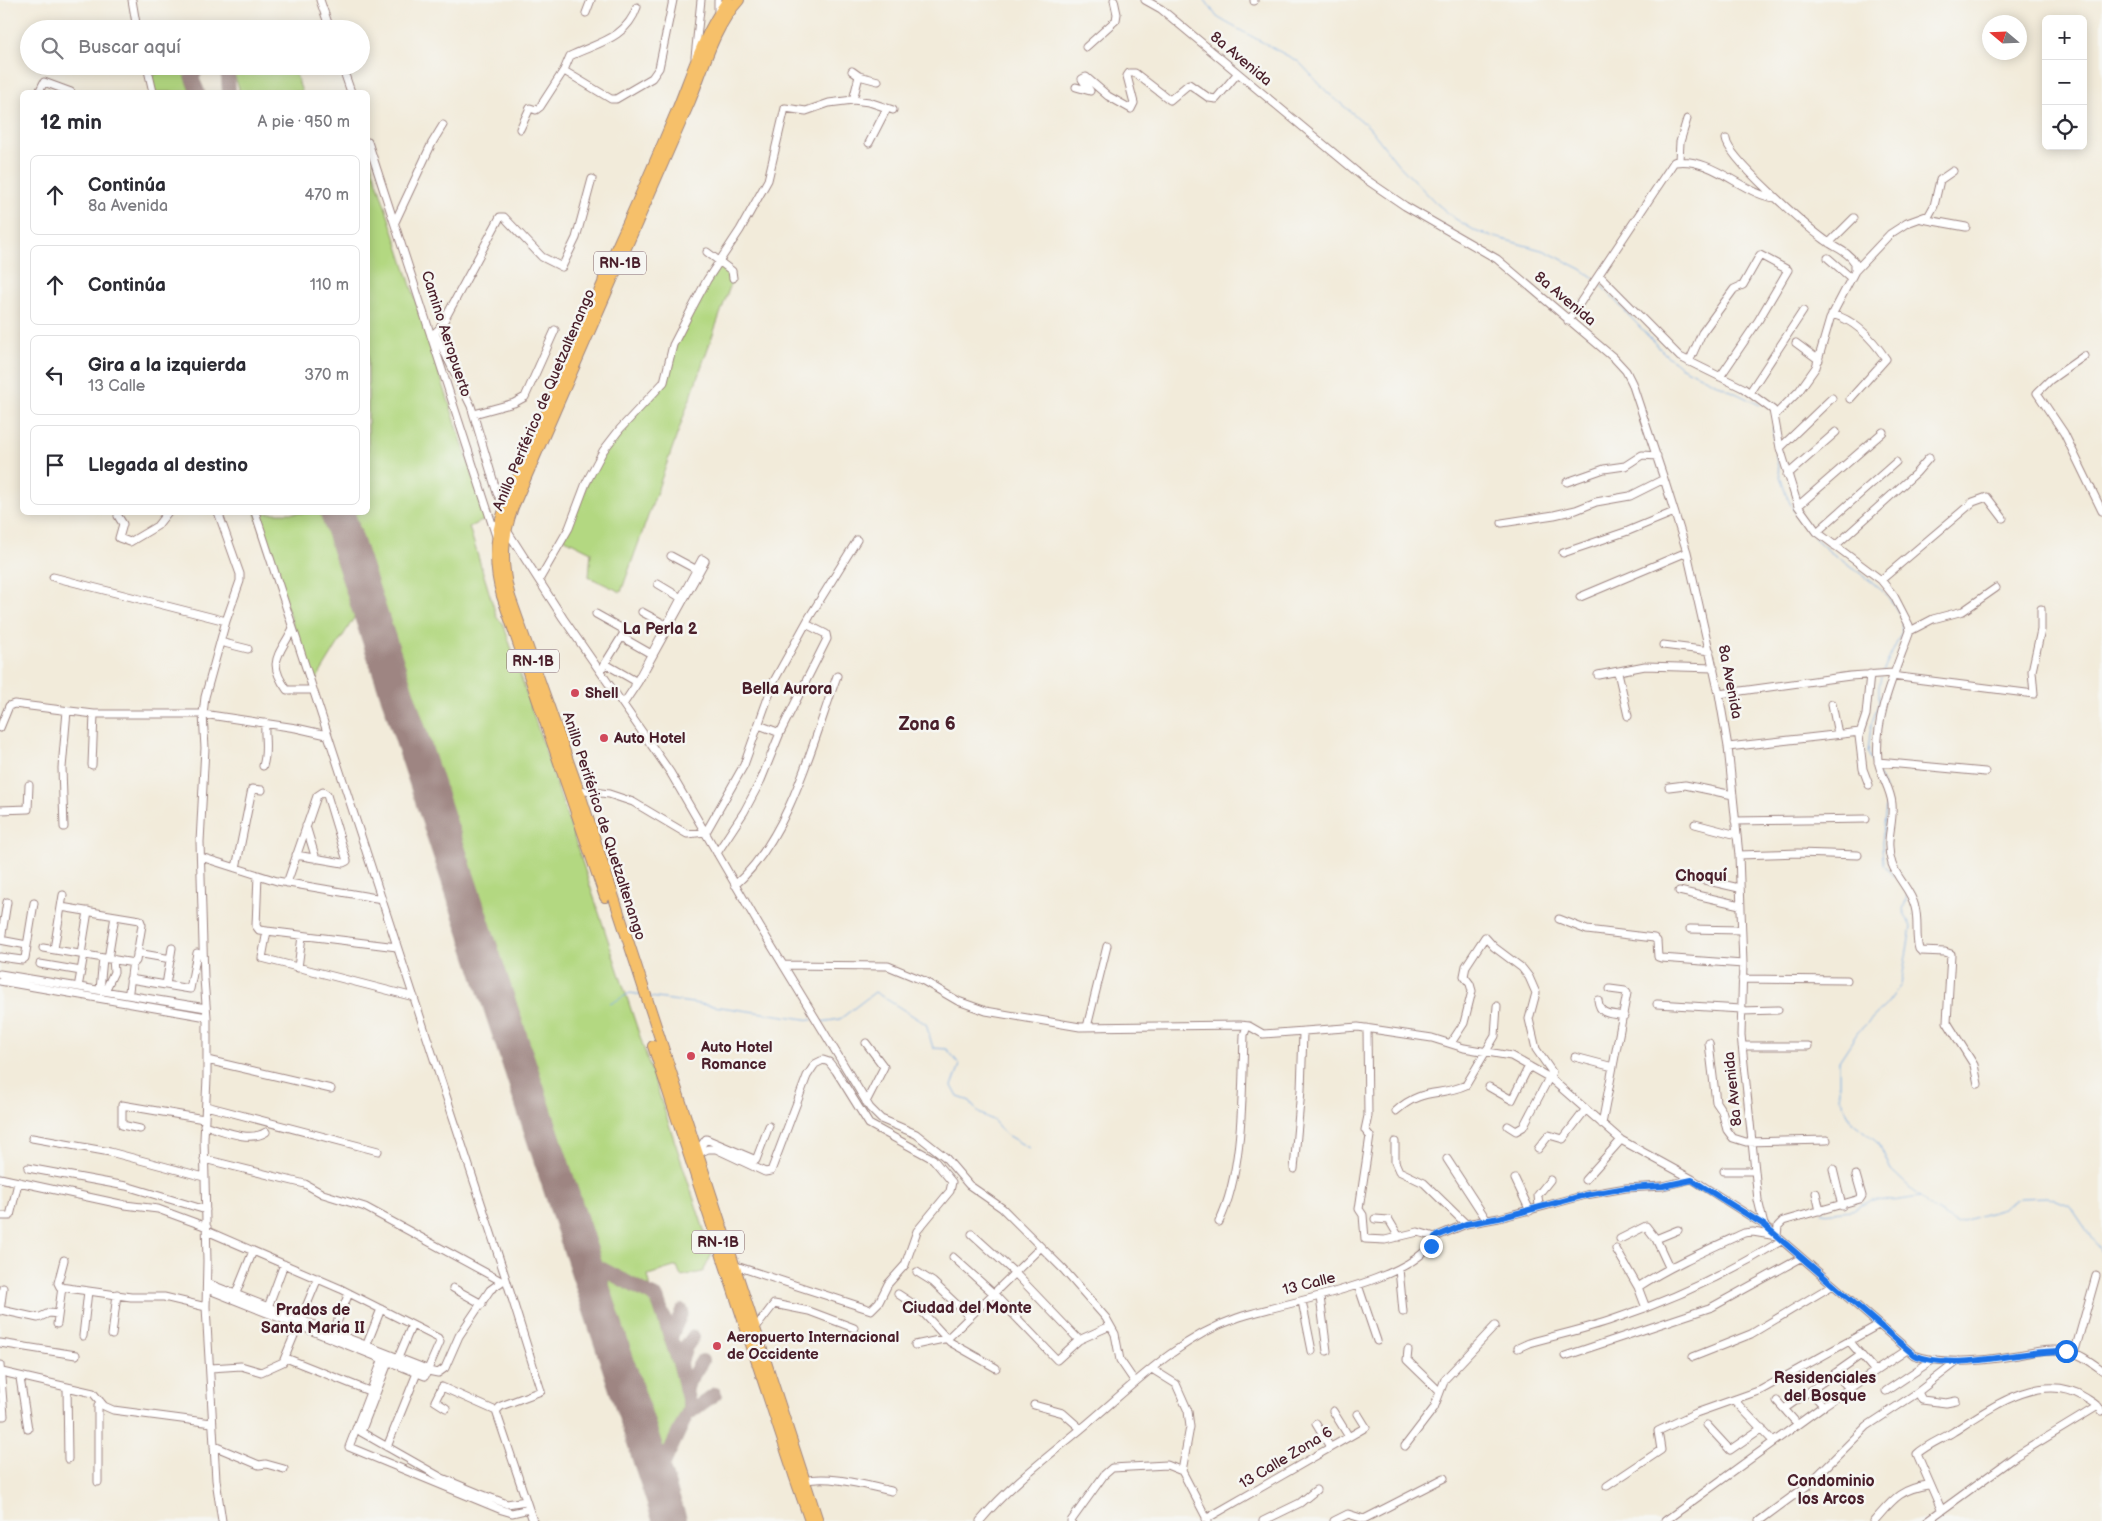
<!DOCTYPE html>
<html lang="es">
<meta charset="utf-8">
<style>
body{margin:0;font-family:"Balsamiq Sans",sans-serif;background:#f2f2f3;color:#2b2b33}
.controls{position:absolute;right:15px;top:15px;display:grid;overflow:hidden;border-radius:8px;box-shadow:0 2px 12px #0003}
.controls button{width:45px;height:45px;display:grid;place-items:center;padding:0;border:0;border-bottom:1px solid #e1e1e2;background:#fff;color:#2b2b33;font:25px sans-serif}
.compass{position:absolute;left:1982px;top:15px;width:45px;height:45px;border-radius:50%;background:#fff;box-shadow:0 2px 12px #0003;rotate:289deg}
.stop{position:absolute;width:15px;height:15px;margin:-11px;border:4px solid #1a73e8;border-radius:50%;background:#fff}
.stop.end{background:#1a73e8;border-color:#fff;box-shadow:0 1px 5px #0008}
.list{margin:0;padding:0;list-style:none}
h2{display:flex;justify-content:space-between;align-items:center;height:65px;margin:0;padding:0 20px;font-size:21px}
h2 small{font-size:16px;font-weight:400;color:#7c7c81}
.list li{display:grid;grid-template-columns:32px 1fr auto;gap:15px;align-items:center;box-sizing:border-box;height:80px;margin:0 10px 10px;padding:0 10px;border:1px solid #e1e1e2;border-radius:8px}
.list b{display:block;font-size:19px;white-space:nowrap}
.list p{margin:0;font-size:16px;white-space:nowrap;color:#7c7c81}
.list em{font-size:16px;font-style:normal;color:#7c7c81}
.icon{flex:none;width:28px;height:28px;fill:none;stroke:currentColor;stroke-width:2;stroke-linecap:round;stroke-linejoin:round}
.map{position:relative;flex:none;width:2102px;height:1521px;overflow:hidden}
.search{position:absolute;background:#fff;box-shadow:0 2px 12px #0003;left:20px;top:20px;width:350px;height:55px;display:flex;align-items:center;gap:12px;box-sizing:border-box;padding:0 18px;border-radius:28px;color:#7c7c81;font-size:19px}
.panel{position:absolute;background:#fff;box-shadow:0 2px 12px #0003;left:20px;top:90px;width:350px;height:425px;border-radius:8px}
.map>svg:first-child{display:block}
.green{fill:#b3d881;stroke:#7e7c56}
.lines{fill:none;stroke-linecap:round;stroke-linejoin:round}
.stream{stroke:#77aae3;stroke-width:1}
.taxiway{stroke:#9e8582;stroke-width:14}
.runway{stroke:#9e8582;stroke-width:34}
.minor-casing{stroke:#9e8582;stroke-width:9}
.highway-casing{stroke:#9e8582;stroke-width:12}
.minor{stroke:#fff;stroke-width:7}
.highway{stroke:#f6c06b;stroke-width:10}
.route{stroke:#1a73e8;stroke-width:6}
.poi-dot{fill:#d1495b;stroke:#f6f6f2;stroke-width:2}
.labels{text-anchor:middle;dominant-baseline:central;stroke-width:5;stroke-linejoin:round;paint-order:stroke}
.shield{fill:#f6f6f2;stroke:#7e6067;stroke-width:1}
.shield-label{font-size:14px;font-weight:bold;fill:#4a1f2b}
.street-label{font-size:15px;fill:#4a1f2b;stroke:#f6f6f2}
.poi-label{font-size:15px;font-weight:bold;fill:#4a1f2b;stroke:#f6f6f2;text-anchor:start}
.neighbourhood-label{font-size:16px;font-weight:bold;fill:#4a1f2b;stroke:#f6f6f2}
.quarter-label{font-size:18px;font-weight:bold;fill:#4a1f2b;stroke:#f6f6f2}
</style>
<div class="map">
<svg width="2102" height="1521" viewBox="0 0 2102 1521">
<rect width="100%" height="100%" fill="#f6f6f2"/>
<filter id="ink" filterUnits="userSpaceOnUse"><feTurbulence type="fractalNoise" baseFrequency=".02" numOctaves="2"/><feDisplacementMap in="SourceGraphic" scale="10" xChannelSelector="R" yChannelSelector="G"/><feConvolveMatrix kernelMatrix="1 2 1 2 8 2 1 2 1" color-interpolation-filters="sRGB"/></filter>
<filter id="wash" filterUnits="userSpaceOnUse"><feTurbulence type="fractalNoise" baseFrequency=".0096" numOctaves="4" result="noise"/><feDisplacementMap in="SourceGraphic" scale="20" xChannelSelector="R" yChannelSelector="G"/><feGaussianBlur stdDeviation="1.12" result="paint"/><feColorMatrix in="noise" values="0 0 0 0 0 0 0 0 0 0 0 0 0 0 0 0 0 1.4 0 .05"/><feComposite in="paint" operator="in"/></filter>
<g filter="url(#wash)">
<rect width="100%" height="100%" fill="#f2ebda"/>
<path class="green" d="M176 66H181L190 92H153L149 77Z
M231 66H293L302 92H238L239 88Z
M368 154 487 519 469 527 497 618 503 623 712 1254 703 1272 681 1276 677 1266 648 1275 651 1289 599 1264 593 1259 588 1248 347 513 368 512Z
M719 262 733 278 621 592 589 577 591 552 563 538 595 465 625 424 664 382 675 341Z
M255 513H328L360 608 313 685Z
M606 1280C618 1280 648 1297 654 1308L684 1400 681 1415 666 1445 662 1449 656 1448 653 1445 602 1289Z"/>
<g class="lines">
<path class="stream" d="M1205 0 1217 17 1227 23 1299 62 1328 93 1369 127 1397 163 1435 202 1454 218 1477 232 1545 251 1581 269 1594 278
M1597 281 1664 353 1680 366 1760 405
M1773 427C1776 483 1791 524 1837 557 1860 574 1885 587 1899 613
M1883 671 1902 632V619
M1881 677 1879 687V703L1871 725 1868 753 1885 789
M1887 798 1882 843 1883 864 1894 876
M1907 895 1903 910 1911 927 1901 985 1886 1005 1858 1032 1839 1061V1096L1851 1121 1879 1144 1891 1170 1933 1209 1956 1223 1999 1210 2020 1198 2047 1197 2071 1207 2102 1253
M650 997 812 1020
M610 1004 630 993 642 995
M821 1022 840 1019 875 992 926 1024 933 1048 947 1049 960 1065 952 1086 958 1097 970 1101 979 1113 994 1121 1005 1134 1029 1148
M1822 1213 1852 1210 1872 1200 1893 1201 1920 1197"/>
<path class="taxiway" d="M222 66 228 76 229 92
M198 92 192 78 199 66
M576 1238 582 1252 591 1263 657 1298 680 1365 690 1408 659 1474V1488
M595 1294C594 1286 593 1278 601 1273L609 1274
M671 1337 682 1311
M680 1365 686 1347 693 1337
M685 1388 702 1361
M688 1414 715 1394
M645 1445 655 1455 664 1457 669 1452"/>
<path class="runway" d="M337 512 670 1521"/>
</g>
</g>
<g filter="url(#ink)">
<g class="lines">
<defs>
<path id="minor" d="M132 0 137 29
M320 0 330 29
M718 0V14
M1145 0 1161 9 1364 178 1405 206 1497 259 1614 358 1626 371 1632 383 1664 479 1687 552 1719 694 1728 747 1739 855 1743 964 1741 1035 1758 1200 1764 1225 1914 1355C1942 1366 1989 1360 2018 1355 2034 1352 2049 1348 2065 1351 2078 1352 2091 1362 2102 1370
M1254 0V1
M637 7C626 39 597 43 570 56L564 70 566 72 611 99H616L652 78 659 68 673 0
M586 13 591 0
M1086 47 1116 20 1117 14 1114 0
M695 57 701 0
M147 66 153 92
M342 66 351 92
M852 71 859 76 853 100
M859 76 878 81
M1076 87 1090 91 1082 79 1086 77 1108 96 1131 109 1134 103 1127 76 1129 73H1135L1170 100 1189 84 1209 98 1216 99 1237 74
M39 92 44 82 71 92
M520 129 530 108 536 110 540 107 564 70
M1726 139C1727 157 1807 227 1825 240 1835 248 1848 251 1855 263V270
M368 142 496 536
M869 143 887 108
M1675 162C1712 156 1745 196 1776 198
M1922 219 1966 227
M395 222 432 143 443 125
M1829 243 1854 218
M707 252 732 271 733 278
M1828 258 1851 278
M1599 275 1680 357 1743 388 1773 410 1780 448 1798 506 1817 532 1881 580 1894 596 1909 625 1910 631C1895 673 1874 715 1878 760 1880 775 1891 789 1892 804 1894 827 1884 839 1892 864 1898 880 1911 890 1915 907 1919 921 1915 936 1919 949L1921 951 1945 952 1951 954 1947 1022 1974 1065 1978 1084
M1832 314C1855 320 1874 341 1886 359L1850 399
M1568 321 1674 162 1679 160 1680 142 1687 119
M435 333 471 406 497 493 505 507
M431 336 440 328 500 217H504L542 257 562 267 576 238 592 179
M1796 343 1819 360
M2084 356 2050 380 2037 393 2064 433 2102 511
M1689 362 1702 333 1734 289 1743 285 1760 255 1788 270 1758 321 1720 377
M1750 392 1803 311
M474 414 514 403 525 397 555 330
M1776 414 1799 391 1816 367 1830 319 1855 271 1890 234 1907 223 1929 215 1934 206 1940 180 1953 171
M1780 448 1832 398
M1787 475 1836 432
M1567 482 1604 469 1625 466 1642 455 1657 456
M1798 506 1883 432
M218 512 240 574V581L226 621 205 697 203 714 205 748 200 842 204 979 207 1017V1078L204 1139 207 1261 206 1307 216 1480 222 1521
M255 512 506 1279 541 1391 501 1406 496 1411
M118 516 123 524 119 538 130 542 157 526 168 512
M1502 523 1554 515 1576 510 1596 502 1630 496 1664 479
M506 529 563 618 670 772 760 927 870 1108 881 1119 916 1134 945 1157 969 1185 1002 1208 1064 1270 1106 1318 1115 1334 1120 1360 1135 1382
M1817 532 1896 462
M1835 546 1916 473 1929 458
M1563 553 1628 531 1674 512
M671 556 699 571
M53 577 226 621
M539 580 569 528 586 483 603 451 620 429 664 382 673 345 690 312 707 280 740 230 768 180 785 108 806 111 829 103 853 100 869 102 893 110
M1881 580 1973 502 1987 497 2003 518
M658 584 683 599
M1580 597 1687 552
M642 612 668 626
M596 614 621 628 624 633 601 670
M292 630C278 657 267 662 287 690H312
M1910 631 1933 619 1963 611 1996 588
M625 639 653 655
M220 642 248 649
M1663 645 1710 651
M609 666 637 682
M1618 672 1628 716
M1598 675 1645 666 1714 668
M1892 676 2034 694 2032 671 2041 630V609
M1719 694 1850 676 1893 673
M624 703 638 682 705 561 702 559 635 685
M1832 704 1838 734
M759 725 780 733
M0 728 9 706 14 704 94 714H203L296 728 327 735
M1728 747 1860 732
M1878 762 1985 772
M92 765 94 714
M263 766C268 751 264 739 265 723
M1869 785 1863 769 1859 736 1866 715 1870 674
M1669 787 1685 785 1733 795
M578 790 609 794 633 802 687 834 706 832 744 765 774 681 810 616 857 540
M0 810 28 809 29 785
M1735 821 1866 819
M1695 824 1737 835
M306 826 316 859
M64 827 62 768 67 711
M717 853 744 812 761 780 780 733 827 639 826 634 806 624
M1739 855 1798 853 1858 855
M201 857 277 881 382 899
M236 868 252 789 262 790
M258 875 256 926 259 930 397 947
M1691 877 1739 888
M287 883 317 796 323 792 327 795 347 861 343 863 296 855
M735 885C789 838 813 742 837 676
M1679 891 1740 905
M1559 919 1587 930 1654 938 1657 941 1658 957 1661 958 1743 964
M1690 929 1741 930
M267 931 262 958 414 997
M0 940 27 945
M1 940 7 902
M43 948 134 963 136 961 142 925 140 920 61 907
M54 949 63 895
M137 953 171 959
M81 954 88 911
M0 957 22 960 25 958 34 903
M108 959 115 916
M40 964 81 971
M783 965 888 966 922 980 958 1001 986 1011 1080 1027 1240 1025 1249 1026 1263 1034 1358 1027 1432 1038 1464 1048 1511 1056 1550 1078 1621 1140 1692 1179 1764 1225
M298 968 302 936
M0 974 206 1008
M130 979 190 989 197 953
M1742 979 1847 980
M0 981 207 1017
M79 982 84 954
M166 985 172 948
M100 990 103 958
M105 991 114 972 113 959
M129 991 132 968
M1598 1000C1600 1016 1610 1013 1624 1016
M1657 1004 1741 1009
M1741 1011 1778 1010
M1087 1027 1107 946
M1367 1028 1368 1116 1365 1130 1370 1136 1359 1209 1363 1215 1365 1239 1385 1240 1418 1232 1435 1237
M866 1043 884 1067 866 1102
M1451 1043 1464 1023 1472 991 1470 984 1464 976 1466 966 1485 937 1494 947 1522 968 1529 977 1536 993 1529 1019 1536 1049 1552 1072 1523 1127 1516 1131 1508 1126
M1709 1043 1716 1102 1722 1111 1727 1130 1733 1138 1746 1142 1827 1140
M1742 1046H1808
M1575 1057 1613 1067
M207 1060 331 1089
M1489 1087 1512 1100 1529 1066
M206 1106 378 1151
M1396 1111C1422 1087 1440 1097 1466 1085L1495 1036 1497 1006
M1602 1124 1627 993 1625 991 1610 989
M204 1125C222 1130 249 1143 266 1132
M140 1129 122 1125V1105L204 1119
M32 1138 110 1152 204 1177
M1395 1142V1162L1399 1171 1424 1183 1466 1224
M695 1148 701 1146 706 1139 756 1160 769 1126
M1538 1149 1549 1135 1563 1139 1586 1109
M697 1154 708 1149H716L765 1172 771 1171 807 1076 815 1064 823 1060 829 1062 836 1071 869 1124 933 1159 952 1182 950 1191 917 1231 905 1265 888 1284 879 1302 871 1310 733 1265
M204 1159 305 1184 323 1194 365 1207 501 1281
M1447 1159 1486 1219
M28 1168 126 1186 206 1210
M1294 1169 1301 1090 1303 1033
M1833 1169 1842 1206
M1724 1171H1755
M0 1178 125 1205 158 1209 207 1227
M1515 1179 1530 1211
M1585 1180 1621 1140
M1816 1193 1820 1211
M1539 1207 1538 1195 1550 1180
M0 1216H10L18 1183
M1375 1219 1389 1220 1399 1237
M1219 1222C1244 1171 1242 1091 1244 1035L1247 1026
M972 1234 1015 1273 1079 1340
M1620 1239 1646 1226 1656 1239 1669 1267
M1656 1239 1678 1230
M1616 1249 1638 1287 1646 1308
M953 1257 993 1293 1057 1360 1079 1340 1110 1326
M64 1260 58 1283 60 1287 131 1297H164L206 1307
M1399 1269 1403 1312
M917 1272 933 1282 970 1317
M207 1283 429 1370
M1358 1285 1377 1341
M1638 1287C1670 1266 1709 1249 1744 1233L1753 1232 1777 1236 1778 1226 1783 1221 1860 1199 1862 1196 1856 1175
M453 1288 482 1304
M207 1289 425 1376 440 1342 438 1338 341 1289 207 1231
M898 1294 918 1307 950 1342 996 1368
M1320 1297 1327 1351
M234 1298 253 1251
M1302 1301 1312 1351
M1 1310 38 1318 49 1313 58 1314
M267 1310 284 1264
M0 1311 3 1288
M57 1324 62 1287
M754 1330 774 1304 809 1311 854 1328
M112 1335 117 1294
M332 1335 349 1293
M83 1336 88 1291
M1850 1342 1875 1371
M0 1343 76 1355
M915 1345 948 1338 1041 1247
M1518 1348 1529 1343C1557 1335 1586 1329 1614 1319 1672 1300 1729 1273 1781 1241
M365 1349 381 1309
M1408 1350 1407 1360 1439 1391
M385 1353 349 1447 502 1510 512 1513 529 1509
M2074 1354 2096 1276
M391 1355 361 1432 442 1478 478 1493 507 1504 526 1501
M1565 1356 1712 1307 1801 1258
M1693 1357 1751 1334 1833 1285
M286 1358 374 1393
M398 1358 412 1325
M0 1365 4 1416H0
M211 1368 241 1366 261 1372 283 1362 318 1278
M1152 1369 1176 1384 1188 1411 1190 1427 1182 1471 1208 1521
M428 1371 438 1373 445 1368 459 1336 490 1290 504 1280
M2 1372 93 1393 104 1406 113 1410 212 1423
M1835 1373 1846 1385
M20 1378 28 1429
M67 1387 68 1459
M1810 1391 1820 1402
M1886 1391 1934 1359
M1918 1392 1922 1400 1946 1403 1956 1401
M1734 1400 1770 1438
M1777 1401 1794 1420
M1034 1405 1063 1413 1081 1429
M446 1408 435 1401 442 1387 496 1411 533 1521
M1784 1409 1861 1355
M1333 1411 1349 1437
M1316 1424 1330 1447
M1707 1425 1730 1450 1762 1428
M214 1446 259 1465 266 1464 284 1469
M1405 1446 1434 1408 1445 1379 1495 1326
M387 1447 417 1373
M805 1481C827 1474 868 1486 891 1491
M98 1482V1406L100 1401
M1607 1486 1661 1450 1658 1431 1696 1413 1761 1390 1878 1325
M1941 1509 1917 1454C1926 1445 1942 1439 1953 1432 1989 1409 2041 1370 2084 1397 2090 1401 2097 1404 2102 1411
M1206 1519 1366 1427 1358 1414
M980 1521C1009 1486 1046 1458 1081 1429 1129 1389 1176 1339 1237 1318 1282 1302 1416 1283 1435 1237L1466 1224 1499 1218 1586 1195 1626 1188 1663 1186 1692 1179
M1071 1521 1104 1475 1112 1468 1167 1465 1182 1471
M1263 1521 1300 1503 1316 1490
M1334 1521 1348 1514 1364 1519 1444 1478
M1665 1521 1823 1406 1907 1350
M1759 1521 1808 1485 1867 1426 1914 1395 1958 1361
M1874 1521C1892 1501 1899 1489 1928 1485
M1927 1521 2016 1456 2098 1406"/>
<path id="highway" d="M739 0C714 27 704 67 690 101L513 507C502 538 501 565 510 597L582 800 818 1521
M605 897 502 596C493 565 494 537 505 507L603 283 605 273C630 219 654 165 677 110 692 73 704 33 728 0
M653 1046 794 1475 805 1481
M794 1475 810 1521"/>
</defs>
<use href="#minor" class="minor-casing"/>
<use href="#highway" class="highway-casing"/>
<use href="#minor" class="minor"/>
<use href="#highway" class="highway"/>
</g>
</g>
<g class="lines" filter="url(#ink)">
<path class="route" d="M1431 1246 1435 1237 1466 1224 1499 1218 1586 1195 1626 1188 1663 1186 1692 1180 1764 1225 1914 1355C1958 1373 2020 1349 2066 1351"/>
</g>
<g class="poi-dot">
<circle cx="575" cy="693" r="5"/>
<circle cx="604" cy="738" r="5"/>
<circle cx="691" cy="1056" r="5"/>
<circle cx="717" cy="1346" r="5"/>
</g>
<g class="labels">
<g class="shield">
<rect x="594" y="251.5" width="52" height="23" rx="4"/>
<rect x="507" y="649.5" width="52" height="23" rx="4"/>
<rect x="692" y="1230.5" width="52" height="23" rx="4"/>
</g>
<g class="shield-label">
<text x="620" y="263">RN-1B</text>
<text x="533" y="661">RN-1B</text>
<text x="718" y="1242">RN-1B</text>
</g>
<g class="street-label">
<text transform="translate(1241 59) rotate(40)">8a Avenida</text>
<text transform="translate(1565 299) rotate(40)">8a Avenida</text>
<text transform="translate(446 334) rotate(72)">Camino Aeropuerto</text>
<text transform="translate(544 400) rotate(-67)">Anillo Periférico de Quetzaltenango</text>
<text transform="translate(1730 682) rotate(79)">8a Avenida</text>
<text transform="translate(604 826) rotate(72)">Anillo Periférico de Quetzaltenango</text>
<text transform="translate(1733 1089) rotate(-96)">8a Avenida</text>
<text transform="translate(1309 1284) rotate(-14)">13 Calle</text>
<text transform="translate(1286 1458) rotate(-31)">13 Calle Zona 6</text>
</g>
<g class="poi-label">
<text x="585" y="693">Shell</text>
<text x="614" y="738">Auto Hotel</text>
<text x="701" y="1047">Auto Hotel<tspan x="701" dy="17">Romance</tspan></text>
<text x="727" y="1337">Aeropuerto Internacional<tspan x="727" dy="17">de Occidente</tspan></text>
</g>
<g class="neighbourhood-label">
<text x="660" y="629">La Perla 2</text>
<text x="787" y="689">Bella Aurora</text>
<text x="1701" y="876">Choquí</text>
<text x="967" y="1308">Ciudad del Monte</text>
<text x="313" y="1310">Prados de<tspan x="313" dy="18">Santa Maria II</tspan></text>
<text x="1825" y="1378">Residenciales<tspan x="1825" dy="18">del Bosque</tspan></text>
<text x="1831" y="1481">Condominio<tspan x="1831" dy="18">los Arcos</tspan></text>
</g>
<g class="quarter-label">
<text x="927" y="724">Zona 6</text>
</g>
</g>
</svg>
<div class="controls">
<button>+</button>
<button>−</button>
<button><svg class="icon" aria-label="locate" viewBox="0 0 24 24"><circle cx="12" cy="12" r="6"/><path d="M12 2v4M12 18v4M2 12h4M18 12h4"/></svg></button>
</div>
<svg class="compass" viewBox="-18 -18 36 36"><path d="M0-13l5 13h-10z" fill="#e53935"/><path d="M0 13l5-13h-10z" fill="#7c7c81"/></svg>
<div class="stop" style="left:2066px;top:1351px"></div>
<div class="stop end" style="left:1431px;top:1246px"></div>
<div class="search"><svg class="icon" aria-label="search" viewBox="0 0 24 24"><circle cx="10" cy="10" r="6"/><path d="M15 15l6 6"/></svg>Buscar aquí</div>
<section class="panel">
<h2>12 min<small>A pie · 950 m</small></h2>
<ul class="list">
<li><svg class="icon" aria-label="ahead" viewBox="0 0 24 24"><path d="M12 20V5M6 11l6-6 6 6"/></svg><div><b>Continúa</b><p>8a Avenida</p></div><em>470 m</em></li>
<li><svg class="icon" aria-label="ahead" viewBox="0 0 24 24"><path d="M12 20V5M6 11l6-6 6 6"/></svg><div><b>Continúa</b></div><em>110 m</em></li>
<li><svg class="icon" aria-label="left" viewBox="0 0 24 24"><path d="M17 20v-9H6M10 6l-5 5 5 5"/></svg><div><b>Gira a la izquierda</b><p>13 Calle</p></div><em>370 m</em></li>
<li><svg class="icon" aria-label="arrive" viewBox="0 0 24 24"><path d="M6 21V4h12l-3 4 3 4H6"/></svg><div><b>Llegada al destino</b></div></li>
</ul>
</section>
</div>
